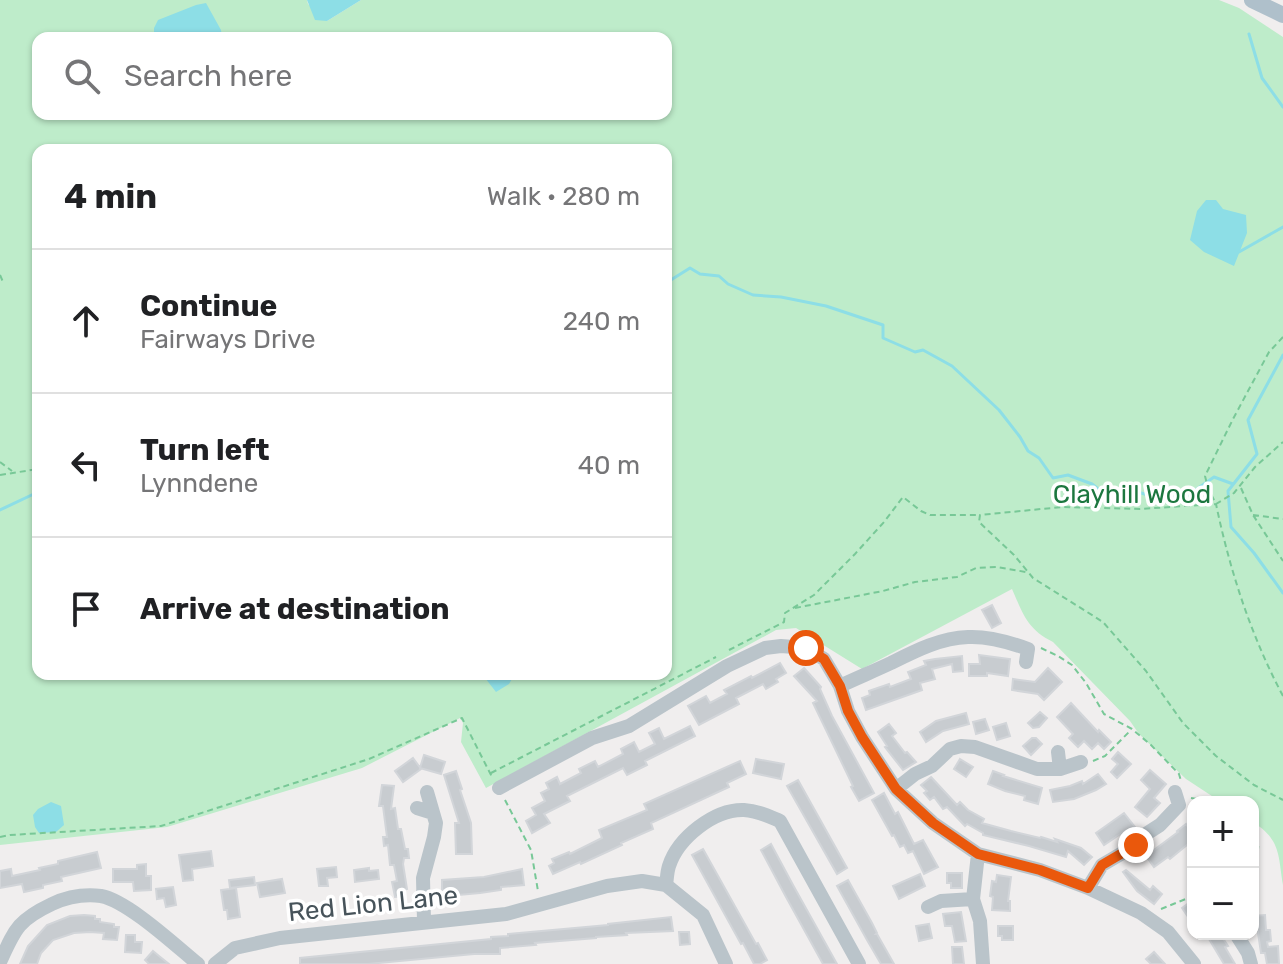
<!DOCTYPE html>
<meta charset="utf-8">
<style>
body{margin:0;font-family:Rubik,sans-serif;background:#f2f2f2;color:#202124}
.controls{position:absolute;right:24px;bottom:24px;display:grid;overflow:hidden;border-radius:16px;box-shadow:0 2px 6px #0004}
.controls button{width:72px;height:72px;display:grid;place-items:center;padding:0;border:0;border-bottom:2px solid #e0e0e0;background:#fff;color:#202124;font:40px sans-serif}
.stop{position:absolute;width:24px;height:24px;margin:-18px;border:6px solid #ea580c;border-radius:50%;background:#fff}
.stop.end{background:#ea580c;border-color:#fff;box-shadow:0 2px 8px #0008}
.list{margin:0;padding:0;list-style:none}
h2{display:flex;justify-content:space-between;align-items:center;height:104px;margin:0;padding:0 32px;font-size:34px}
h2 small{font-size:26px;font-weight:400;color:#757577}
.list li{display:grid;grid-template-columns:52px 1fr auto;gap:24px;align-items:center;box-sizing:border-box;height:144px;padding:0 32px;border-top:2px solid #e0e0e0}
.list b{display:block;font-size:30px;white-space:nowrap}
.list p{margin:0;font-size:26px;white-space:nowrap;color:#757577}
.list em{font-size:26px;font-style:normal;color:#757577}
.icon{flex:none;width:44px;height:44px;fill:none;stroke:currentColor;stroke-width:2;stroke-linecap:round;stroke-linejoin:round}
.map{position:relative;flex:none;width:1283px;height:964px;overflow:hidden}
.search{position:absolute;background:#fff;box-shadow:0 2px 6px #0004;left:32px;top:32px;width:640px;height:88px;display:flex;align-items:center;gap:20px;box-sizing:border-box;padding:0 28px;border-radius:16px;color:#757577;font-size:30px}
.panel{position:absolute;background:#fff;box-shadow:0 2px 6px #0004;left:32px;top:144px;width:640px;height:536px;border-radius:16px}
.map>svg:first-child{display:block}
.green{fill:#beecca;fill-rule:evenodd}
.water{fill:#8ddee6}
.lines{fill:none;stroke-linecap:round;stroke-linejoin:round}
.stream{stroke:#8ddee6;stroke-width:3}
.building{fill:#c8ccd0;stroke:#d2d5d9;stroke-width:2}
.path{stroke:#78c897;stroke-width:2;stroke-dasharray:6 4;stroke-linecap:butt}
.minor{stroke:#bac4ca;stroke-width:14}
.major{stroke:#afc0cb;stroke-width:16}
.route{stroke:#ea580c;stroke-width:10}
.labels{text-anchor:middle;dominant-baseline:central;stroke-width:7;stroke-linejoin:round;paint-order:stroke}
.park-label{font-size:26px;fill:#1c773f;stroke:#fff}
.street-label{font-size:26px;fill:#47535a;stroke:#fff}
</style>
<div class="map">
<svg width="1283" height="964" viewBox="0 0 1283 964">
<rect width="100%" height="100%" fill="#f0eeee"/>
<path class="green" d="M0 0H307L308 4 327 21 361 0H1219L1239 8 1283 37V885C1278 855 1281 840 1253 822V802H1221L1186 779 1139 734 1130 721 1053 642C1027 629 1023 614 1012 589L862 669 796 628 776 630 486 788 461 742 463 723 460 718 362 768 167 827 0 845ZM38 38H666V114H38ZM38 150H666V674H38Z"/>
<path class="water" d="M307 0H361L327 21 315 20Z
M206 3 221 30 222 38H154V28L158 20 196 5Z
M1206 200H1216L1223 209 1246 215 1247 233 1234 266 1204 252 1190 240 1197 211Z
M482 674H515L509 684 496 692Z
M51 802 61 806 64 825 56 832 39 833 35 827 33 815 38 809Z"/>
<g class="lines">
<path class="stream" d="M1249 34 1262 78 1283 107
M1239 252 1283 227
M666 283 690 268 700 274 719 276 728 284 753 295 781 297 826 306 883 325V338L915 352 923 350 952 366 999 410 1020 437 1028 451 1039 458 1053 478 1068 475 1092 484 1102 492 1122 494 1131 490 1158 498H1184L1214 477 1233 484
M1283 355 1248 420 1257 454 1228 491 1231 527 1254 553 1283 593
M0 510 38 492"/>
</g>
<path class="building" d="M992 605 1001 623 992 628 982 610Z
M979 655 1010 659 1008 676 987 673V676H969V664H980Z
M962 656 963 671 953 672 952 664 932 669 935 679 920 683 922 690 866 710 862 698 870 695 869 691 889 684 890 687 911 679 908 672 926 665 924 661 935 659Z
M780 663 786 673 776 679 778 682 766 689 763 684 736 698 739 704 699 725 688 706 706 696 710 703 727 694 724 690 751 676 752 678Z
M804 668 821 687 820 689 832 716 874 793 859 801 851 787 853 786 813 703 817 701 794 676Z
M1048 668 1062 682 1044 700 1038 694 1012 690 1013 679 1035 682Z
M1071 703 1098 732 1099 730 1111 742 1104 749 1098 743 1092 749 1084 741 1078 747 1069 738 1073 734 1057 717Z
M1040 712 1047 718 1039 727 1033 728 1028 723Z
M966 713 969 724 943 731 926 742 920 732 936 721Z
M985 719 989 730 976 734 973 722Z
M1006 723 1010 736 997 740 993 727Z
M889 724 896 733 892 736 905 753 907 752 916 762 903 770 885 747 887 746 878 732Z
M690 726 695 736 645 761 647 765 627 775 623 768 567 796 570 801 544 814 550 823 532 833 526 821 536 815 532 808 545 801 541 793 549 789 546 783 557 777 560 784 581 773 579 769 595 761 598 767 623 754 621 749 634 742 639 752 655 744 649 733 659 728 664 739Z
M1032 738H1036L1042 744 1031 755 1023 746Z
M1118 752 1131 764 1117 778 1111 772 1118 764 1112 759Z
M424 755 445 762 441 774 420 768Z
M413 758 421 769 403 782 395 771Z
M756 759 784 764 781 779 753 773Z
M960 759 973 767 966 777 954 769Z
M740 761 746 774 727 783 729 787 651 823 653 829 621 843 622 845 581 864 580 862 553 874 549 866 554 863 552 859 569 852 570 854 602 838 599 830 647 810 644 804Z
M1150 770 1166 784 1154 798 1160 803 1147 817 1135 807 1150 789 1141 780Z
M456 771 462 789 460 790 471 823 472 854H456L455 823H459L444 775Z
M993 771 1004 775 1003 776 1042 788 1038 804 1024 800 1025 796 1005 791 988 784Z
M1098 774 1106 784 1096 790 1074 799 1053 802 1050 790 1070 786 1082 781 1083 784Z
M931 777 957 805 960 802 968 810 984 819 982 823 1011 831 1040 838 1041 837 1057 842 1055 839 1081 848 1092 857 1084 865 1068 851 1066 857 1029 846 983 835V833L967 824 965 826 947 807 943 809 934 797 930 800 924 793 927 791 921 785Z
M798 780 847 868 837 874 787 786Z
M382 785 394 786 391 809 395 808 398 829H401L405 849H408L409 858H404L403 864 407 889 403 890 404 896 395 897 392 882 397 881 394 865H390L388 845 384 846 383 837H387L383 806H379Z
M884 793 895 814 898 812 914 844 923 840 938 867 924 874 913 851 908 853 904 845 900 847 894 835 892 836 872 800Z
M1124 813 1135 827 1127 833 1125 831 1104 845 1096 833Z
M1186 824 1193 834V840L1170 859 1168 857 1154 867 1146 856 1178 832 1177 831Z
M771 844 793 885 837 964H823L786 897 761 850Z
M703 849 756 944 758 943 767 960 760 964H754L743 943 741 944 692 855Z
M211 851 213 866 192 869 193 880 183 881 179 855Z
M97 852 101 868 61 877 62 881 43 885V888L24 892 22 884 0 888V871L11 869 12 876 40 870 39 868 58 864V861Z
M146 864V876H151V890L134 891 133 882H113V869H137V865Z
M336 867 337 877 327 878 328 886H319L317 869Z
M369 868V871L378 870 379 879 355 882 354 870Z
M522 869 524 885 501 887V890L480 893 448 896V890H442V880L484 877Z
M1126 870 1150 890 1153 886 1162 894 1154 904 1137 891 1123 872Z
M947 873H962V888H951V883H947Z
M920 874 925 886 899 899 893 886Z
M997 875 1011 877 1008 901H1010V911L992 910 993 897 990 896 992 881 996 882Z
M254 877 255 885 230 888 229 880Z
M282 879 285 893 260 897 257 883Z
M848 880 872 923 877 933 876 934H877L894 964H881L867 940 837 886Z
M173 887 176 905 166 907 164 898 157 899 156 889Z
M236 888 240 917 228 919 227 910H224L221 890Z
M1193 900V924L1182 908Z
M961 912 966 941 955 942 952 926H945L943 914Z
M84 915 95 916V919H100V922L114 924V927H119L117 940 103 939 104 933 90 932 74 933 53 940 41 953 37 964H20L28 946 47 925 70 916Z
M1265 915 1266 930H1270L1271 941 1267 942 1268 947 1278 946 1279 964H1267L1265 953H1261L1257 926 1254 927 1253 916Z
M671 917 673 931 626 933 627 935 596 937V938L535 943 536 945 500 948V954H474L368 964H300V958L491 939V937L508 936V934L608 925V924Z
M929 924 932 938 919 941 916 926Z
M998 926H1013V940H1002V936H998Z
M679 932H689L690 944 680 945Z
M1206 934H1220L1228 946 1225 947 1235 964H1224Z
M126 935H135V942H142L141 953 125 952Z
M952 947H962L964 964H953Z
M153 951 159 956 169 964H149L145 960Z
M1154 952 1165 964H1151L1146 959Z"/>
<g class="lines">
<path class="path" d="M0 275 3 282
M1283 337 1269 352 1233 419 1205 476 1208 488 1216 504 1234 493 1255 467 1283 442
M0 462 12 471
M0 475 38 469
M1241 488 1253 515 1283 561
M1253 515 1283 519
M795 608 883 591 915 582 957 577 976 568 997 567 1026 572
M1041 648 1058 656 1072 665 1086 683 1104 714 1132 729 1151 745 1179 774 1181 781
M729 650 784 622 785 613 814 595 855 554 884 522 903 497 921 511 930 515H978
M1283 696C1251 636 1230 571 1216 504L1140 509 1062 507 980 515 979 522 1014 555 1033 578 1103 622 1146 671 1183 723 1216 756 1254 785 1283 800
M1093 761 1105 756 1131 730
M491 773 716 657
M1191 798 1216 802
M505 800 531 850 538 891
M1253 827C1259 838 1261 850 1253 862
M0 837 10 835 161 826 369 759 462 718 492 777
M1161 909 1193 896"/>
<path class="minor" d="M840 686C857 678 874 671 891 663 915 651 940 638 968 637 988 636 1009 642 1028 649L1026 662
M1058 752 1060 769
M499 788 592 738 629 726 727 666 765 648 781 646 806 648 824 659 840 686 848 711 862 737 896 789 933 823 978 854 1040 870 1088 888 1141 913 1168 932 1194 964
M896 789 915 774 932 766 950 749 961 746 975 747 1037 769H1060L1081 762
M417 808 433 813
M978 854 973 899 980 921 983 964
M666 885C667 879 667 872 669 866 678 838 714 809 744 810 758 811 768 816 780 821L859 964
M1088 888 1102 865 1136 845 1146 834 1160 825 1179 805 1175 792
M928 907 941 901 973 899
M424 921 423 878 434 837 436 823 427 792
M1236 934 1248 953 1251 964
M0 962C15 929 18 920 52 904 67 897 85 894 101 896 128 901 176 946 198 964
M215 964 235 948 280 938 506 914 607 886 642 881 666 885 703 915 726 964"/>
<path class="major" d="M1252 0 1283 15"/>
</g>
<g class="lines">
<path class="route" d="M806 648 824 659 840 686 848 711 862 737 896 789 933 823 978 854 1040 870 1088 888 1102 865 1136 845"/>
</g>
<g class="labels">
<g class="park-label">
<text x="1132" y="494">Clayhill Wood</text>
</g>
<g class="street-label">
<text transform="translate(373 904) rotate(-6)">Red Lion Lane</text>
</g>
</g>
</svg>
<div class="controls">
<button>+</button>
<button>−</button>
</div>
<div class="stop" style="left:806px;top:648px"></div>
<div class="stop end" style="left:1136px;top:845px"></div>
<div class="search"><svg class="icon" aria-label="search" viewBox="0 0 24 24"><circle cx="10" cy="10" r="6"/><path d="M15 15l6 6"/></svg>Search here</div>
<section class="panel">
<h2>4 min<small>Walk · 280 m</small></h2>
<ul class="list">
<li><svg class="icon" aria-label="ahead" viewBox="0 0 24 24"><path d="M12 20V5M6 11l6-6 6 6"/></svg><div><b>Continue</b><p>Fairways Drive</p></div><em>240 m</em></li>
<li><svg class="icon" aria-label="left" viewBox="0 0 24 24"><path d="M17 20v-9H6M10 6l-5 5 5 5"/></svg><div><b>Turn left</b><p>Lynndene</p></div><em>40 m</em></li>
<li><svg class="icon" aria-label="arrive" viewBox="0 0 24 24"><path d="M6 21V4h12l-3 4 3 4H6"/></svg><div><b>Arrive at destination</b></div></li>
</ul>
</section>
</div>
